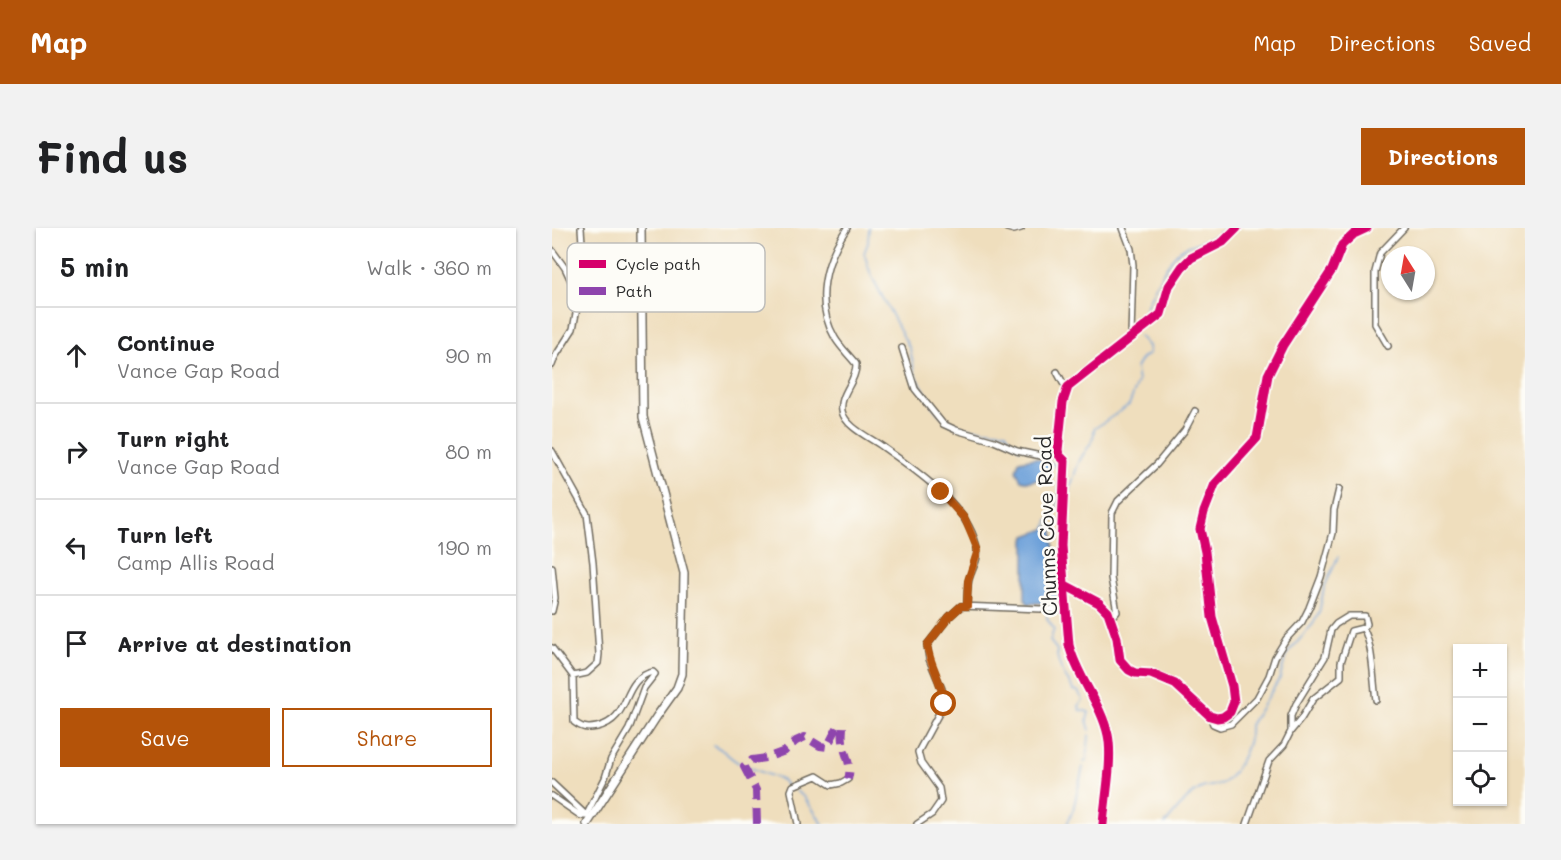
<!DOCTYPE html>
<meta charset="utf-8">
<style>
body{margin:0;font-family:Mali,sans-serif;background:#f2f2f2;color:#202124}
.controls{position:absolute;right:18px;bottom:18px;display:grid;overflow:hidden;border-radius:0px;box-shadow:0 2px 4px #0004}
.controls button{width:54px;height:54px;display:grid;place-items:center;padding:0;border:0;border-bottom:2px solid #e0e0e0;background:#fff;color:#202124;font:30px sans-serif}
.compass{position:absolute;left:829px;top:18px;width:54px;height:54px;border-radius:50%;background:#fff;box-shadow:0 2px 4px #0004;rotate:349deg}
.stop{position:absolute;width:18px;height:18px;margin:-14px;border:4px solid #b45309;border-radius:50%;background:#fff}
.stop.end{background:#b45309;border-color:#fff;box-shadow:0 2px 6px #0008}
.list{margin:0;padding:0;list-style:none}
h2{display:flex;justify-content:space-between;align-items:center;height:78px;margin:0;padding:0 24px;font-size:26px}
h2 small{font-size:20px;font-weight:400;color:#757577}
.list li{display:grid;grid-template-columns:39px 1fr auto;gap:18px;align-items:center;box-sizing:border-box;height:96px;padding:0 24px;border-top:2px solid #e0e0e0}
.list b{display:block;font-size:22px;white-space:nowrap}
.list p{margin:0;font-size:20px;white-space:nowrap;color:#757577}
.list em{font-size:20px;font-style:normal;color:#757577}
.actions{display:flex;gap:12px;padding:18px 24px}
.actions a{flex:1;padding:14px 0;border:2px solid #b45309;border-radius:0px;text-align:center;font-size:21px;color:#b45309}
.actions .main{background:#b45309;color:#fff}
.icon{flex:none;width:33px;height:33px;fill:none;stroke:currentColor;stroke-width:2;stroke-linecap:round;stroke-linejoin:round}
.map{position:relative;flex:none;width:973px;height:596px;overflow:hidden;border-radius:0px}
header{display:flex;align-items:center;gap:36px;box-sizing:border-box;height:84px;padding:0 30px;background:#b45309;color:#fff}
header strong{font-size:28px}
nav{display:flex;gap:33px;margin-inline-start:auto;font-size:21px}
.intro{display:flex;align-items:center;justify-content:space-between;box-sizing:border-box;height:144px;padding:0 36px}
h1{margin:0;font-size:42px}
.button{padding:15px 27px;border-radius:0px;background:#b45309;color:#fff;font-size:21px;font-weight:700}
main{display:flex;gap:36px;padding:0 36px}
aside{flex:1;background:#fff;border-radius:0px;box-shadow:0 2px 4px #0004}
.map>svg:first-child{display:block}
.water{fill:#6da0d9;stroke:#4c6682;stroke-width:1.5}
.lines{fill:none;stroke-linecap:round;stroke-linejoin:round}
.stream{stroke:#6da0d9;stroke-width:1.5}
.street-casing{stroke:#706a5e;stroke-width:8}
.secondary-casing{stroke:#706a5e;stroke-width:10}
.street{stroke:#fff;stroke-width:5}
.secondary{stroke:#fff;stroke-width:7}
.quiet{stroke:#8e44ad;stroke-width:8;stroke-dasharray:15 8;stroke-linecap:butt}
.cycleway-casing{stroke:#fdfcf7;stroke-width:13}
.cycleway{stroke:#d6006c;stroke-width:9}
.route{stroke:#b45309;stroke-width:8}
.labels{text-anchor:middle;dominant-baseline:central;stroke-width:5;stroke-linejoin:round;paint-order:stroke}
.street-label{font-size:20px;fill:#2b2b2b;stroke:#fdfcf7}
.key{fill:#fdfcf7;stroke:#bebdba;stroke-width:1.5}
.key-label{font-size:16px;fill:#2b2b2b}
</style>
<header>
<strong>Map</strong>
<nav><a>Map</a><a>Directions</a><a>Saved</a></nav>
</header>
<div class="intro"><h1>Find us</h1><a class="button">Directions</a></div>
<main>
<aside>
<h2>5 min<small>Walk · 360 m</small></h2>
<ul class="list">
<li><svg class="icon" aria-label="ahead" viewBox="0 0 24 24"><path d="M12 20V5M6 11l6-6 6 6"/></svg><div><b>Continue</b><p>Vance Gap Road</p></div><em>90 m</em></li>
<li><svg class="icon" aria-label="right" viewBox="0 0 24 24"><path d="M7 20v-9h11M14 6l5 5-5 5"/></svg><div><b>Turn right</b><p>Vance Gap Road</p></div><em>80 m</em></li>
<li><svg class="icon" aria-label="left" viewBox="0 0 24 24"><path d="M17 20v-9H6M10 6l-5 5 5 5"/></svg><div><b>Turn left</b><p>Camp Allis Road</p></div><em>190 m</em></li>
<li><svg class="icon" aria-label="arrive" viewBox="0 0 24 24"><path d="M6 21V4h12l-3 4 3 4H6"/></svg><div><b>Arrive at destination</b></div></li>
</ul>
<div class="actions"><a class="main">Save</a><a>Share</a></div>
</aside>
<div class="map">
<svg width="973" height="596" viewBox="0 0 973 596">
<rect width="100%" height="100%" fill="#fdfcf7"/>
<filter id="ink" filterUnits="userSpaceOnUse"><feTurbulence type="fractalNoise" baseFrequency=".0167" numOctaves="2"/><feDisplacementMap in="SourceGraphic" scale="12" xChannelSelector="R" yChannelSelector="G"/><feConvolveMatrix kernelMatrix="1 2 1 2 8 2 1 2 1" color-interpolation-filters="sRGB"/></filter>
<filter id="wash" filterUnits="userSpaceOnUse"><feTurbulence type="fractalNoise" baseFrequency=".008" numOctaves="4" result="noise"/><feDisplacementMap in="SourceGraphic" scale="24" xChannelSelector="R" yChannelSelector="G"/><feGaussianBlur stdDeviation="1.35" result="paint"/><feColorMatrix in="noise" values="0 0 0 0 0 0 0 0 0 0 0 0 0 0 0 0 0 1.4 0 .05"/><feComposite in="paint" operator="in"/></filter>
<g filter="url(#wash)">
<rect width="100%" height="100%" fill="#efdebd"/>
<path class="water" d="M483 230 500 235C495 248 483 257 469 252L464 243 467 233Z
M498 299 501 302 503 353 507 358 506 370 499 374 476 376 473 371V312L474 308Z"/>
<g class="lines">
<path class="stream" d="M317 0 316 15 312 25 319 47 358 121 363 146 385 184 399 195 414 200 454 204 460 214 468 221
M589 96C592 79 616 28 632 20 645 13 663 12 673 0
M513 269C521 258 522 244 528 232 533 222 543 214 542 201L577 177 586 154 584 140 590 130 597 126 596 118 587 108
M494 302C494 293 498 292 502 285 509 273 507 254 508 240L499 235
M495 387V391L502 401 498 413 505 422C504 429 509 442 513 448 516 454 519 455 521 462L526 463 531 472 527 478 528 482 537 484 535 492 538 502
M161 517C172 521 177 530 187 535
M532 534 535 531 537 507
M194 538 230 552 235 558
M244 563 252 569 271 596
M515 596 521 582 531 539
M613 596C622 585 636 566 650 560 657 557 665 559 672 554 686 544 700 514 698 497L728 450 734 427 761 396 767 385 772 360 786 329"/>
</g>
</g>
<g filter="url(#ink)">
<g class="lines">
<defs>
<path id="street" d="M295 0C273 33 262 74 283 110 289 120 297 127 304 136 305 153 287 166 290 183 293 199 319 210 331 219 363 242 418 278 425 321 427 331 420 341 417 351 415 360 415 369 415 378
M455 0 462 2 469 0
M571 0 579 21 581 37 579 108
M0 22 13 40 27 70
M836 118 823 96V44L828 25 852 0
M350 120 363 161 391 196 404 202 442 213 465 223 489 228 507 227
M0 137 3 129 21 101 27 70 37 52V43L30 15 29 0
M505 144 511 155 516 159
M0 223 35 286 41 335 47 426 46 435 35 445 21 448
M0 339 3 370 0 383
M513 357 547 375 556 384 565 410 568 432 577 442 583 445 599 446 623 456 658 488 665 490 671 489 678 484 682 474 680 458 660 389 653 324 648 301 652 284 663 256 705 210 716 147 731 117 780 42 790 17 802 6 815 0
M560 390 565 384 559 350 560 285 566 273 605 236 633 202 643 183
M811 400C821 416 821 452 824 472
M0 420 21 448 22 494C30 500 35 501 45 499 81 491 68 451 101 444L103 446 92 460 77 501 59 531 53 550 34 588H29L0 568
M658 488 661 496 668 499 679 496 705 470 717 448 723 429 734 411 750 394 757 380 769 349 781 305 782 282 787 261
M0 555 35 588
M246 596 239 563 241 558 265 548 279 557 289 555 296 551
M365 596 380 586 389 573 387 560 369 535 366 524 392 476 390 461 377 431 375 417 397 389 409 378 515 382
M551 596C553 571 561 531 556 507 549 475 525 449 517 417L509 318 513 233 507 227 506 222 511 174 516 159 609 86 617 58 630 39 639 30 671 14 685 0
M695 596 717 533 732 517 739 503V488L744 476 773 429 779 402 784 396 797 388H813L815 396 811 400 799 403 789 434V449L761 471 749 491 739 503"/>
<path id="secondary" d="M35 596 105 488 125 460 130 446 132 345 91 189 89 0"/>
</defs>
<use href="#street" class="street-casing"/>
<use href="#secondary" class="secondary-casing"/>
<use href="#street" class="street"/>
<use href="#secondary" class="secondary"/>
<path class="quiet" d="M205 596 204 562 192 539 200 532 214 530 233 523 244 513 253 509 268 518 275 519 286 498H291C291 503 290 508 291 513 292 528 301 536 296 551"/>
<defs>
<path id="cycleway" d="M513 357 547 375 556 384 565 410 568 432 577 442 583 445 599 446 623 456 658 488 665 490 671 489 678 484 682 474 680 458 660 389 653 324 648 301 652 284 663 256 705 210 716 147 731 117 780 42 790 17 802 6 815 0
M551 596C553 571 561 531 556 507 549 475 525 449 517 417L509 318 513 233 507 227 506 222 511 174 516 159 609 86 617 58 630 39 639 30 671 14 685 0"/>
</defs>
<use href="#cycleway" class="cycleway-casing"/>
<use href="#cycleway" class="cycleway"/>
</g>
</g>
<g class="lines" filter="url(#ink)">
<path class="route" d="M389 264 413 291 426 322 416 353 415 378H409L397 389 375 417C378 438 391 455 392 476"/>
</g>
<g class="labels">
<g class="street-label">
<text transform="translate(494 298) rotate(-92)">Chunns Cove Road</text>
</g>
</g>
<rect x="15" y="15" width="198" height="69" rx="9" class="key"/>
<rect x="27" y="32" width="27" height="8" fill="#d6006c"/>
<rect x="27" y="59" width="27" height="8" fill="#8e44ad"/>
<g class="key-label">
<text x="64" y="42">Cycle path</text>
<text x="64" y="69">Path</text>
</g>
</svg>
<div class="controls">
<button>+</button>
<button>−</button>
<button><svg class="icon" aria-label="locate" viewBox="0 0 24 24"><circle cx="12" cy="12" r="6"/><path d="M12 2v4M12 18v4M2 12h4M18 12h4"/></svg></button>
</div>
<svg class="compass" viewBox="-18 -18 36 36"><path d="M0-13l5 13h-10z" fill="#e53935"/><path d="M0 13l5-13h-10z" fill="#757577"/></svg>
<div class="stop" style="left:392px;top:476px"></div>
<div class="stop end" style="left:389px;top:264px"></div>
</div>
</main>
